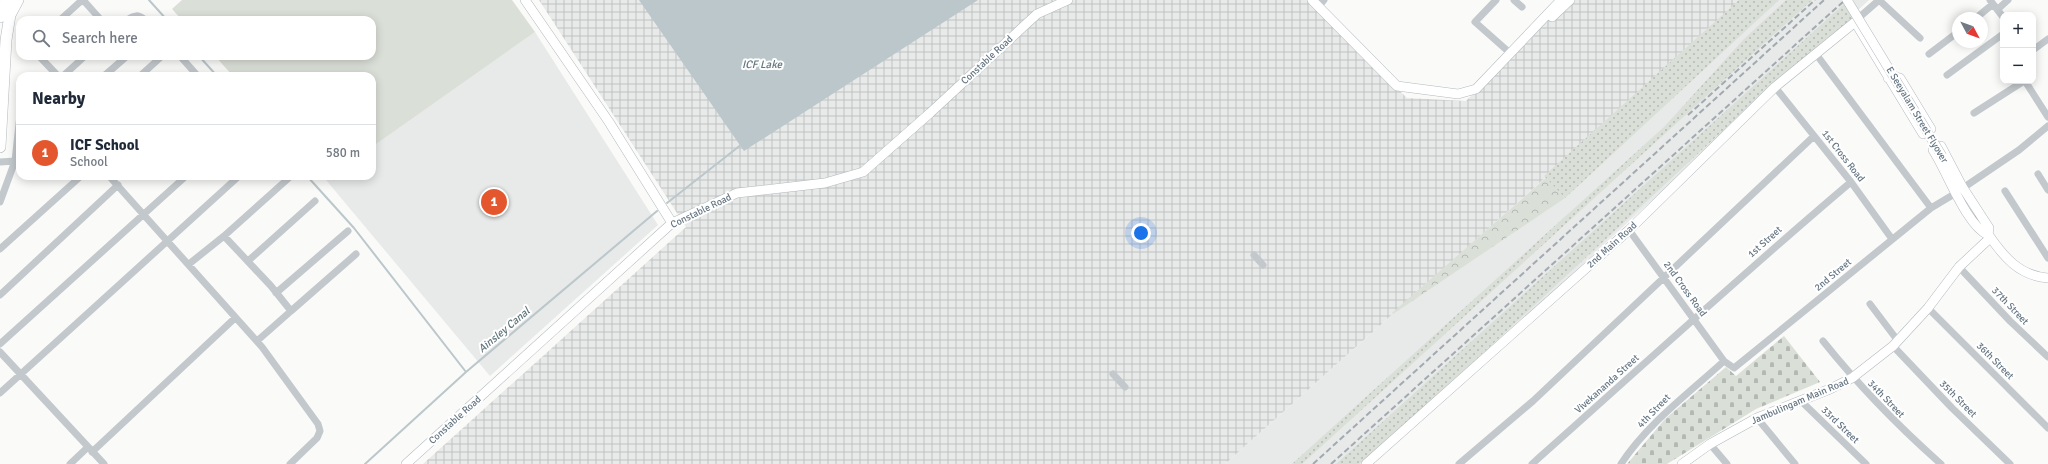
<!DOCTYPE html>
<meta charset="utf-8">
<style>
body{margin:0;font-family:Signika,sans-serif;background:#f2f2f3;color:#1f2937}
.controls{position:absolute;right:12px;top:12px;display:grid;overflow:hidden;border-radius:8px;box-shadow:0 2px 10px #0003}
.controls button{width:36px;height:36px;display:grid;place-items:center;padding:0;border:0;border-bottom:1px solid #e0e1e3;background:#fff;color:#1f2937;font:20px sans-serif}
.compass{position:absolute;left:1952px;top:12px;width:36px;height:36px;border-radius:50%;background:#fff;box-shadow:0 2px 10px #0003;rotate:131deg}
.you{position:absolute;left:1141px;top:233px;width:14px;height:14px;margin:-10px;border:3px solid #fff;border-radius:50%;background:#1a73e8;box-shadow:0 0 0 6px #1a73e833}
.badge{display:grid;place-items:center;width:26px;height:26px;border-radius:50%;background:#e4572e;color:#fff;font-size:13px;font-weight:700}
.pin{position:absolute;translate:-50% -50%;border:2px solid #fff;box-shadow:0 1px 4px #0006}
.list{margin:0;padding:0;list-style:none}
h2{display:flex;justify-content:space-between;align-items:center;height:52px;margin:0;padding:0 16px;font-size:17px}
h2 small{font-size:13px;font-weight:400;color:#747a83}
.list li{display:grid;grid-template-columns:26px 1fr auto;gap:12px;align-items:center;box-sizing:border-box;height:56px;padding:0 16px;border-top:1px solid #e0e1e3}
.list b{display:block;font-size:15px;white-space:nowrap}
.list p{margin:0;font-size:13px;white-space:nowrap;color:#747a83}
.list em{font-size:13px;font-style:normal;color:#747a83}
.icon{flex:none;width:22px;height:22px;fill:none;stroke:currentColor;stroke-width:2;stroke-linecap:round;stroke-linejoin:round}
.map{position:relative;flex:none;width:2048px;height:464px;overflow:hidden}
.search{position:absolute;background:#fff;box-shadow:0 2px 10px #0003;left:16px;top:16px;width:360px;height:44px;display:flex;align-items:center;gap:10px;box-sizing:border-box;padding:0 14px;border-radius:12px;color:#747a83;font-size:15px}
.panel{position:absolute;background:#fff;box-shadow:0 2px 10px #0003;left:16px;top:72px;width:360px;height:108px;border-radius:12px}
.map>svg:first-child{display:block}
.built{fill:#e8e9e9}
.industrial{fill:url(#industrial-grid)}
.grass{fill:url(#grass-dots)}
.forest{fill:url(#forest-crowns)}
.cemetery{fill:url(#cemetery-stones)}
.park{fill:#dadfd7}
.water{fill:#bbc7cb}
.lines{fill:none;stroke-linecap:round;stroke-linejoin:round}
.stream{stroke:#bbc7cb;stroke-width:2}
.secondary-casing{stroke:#b3babf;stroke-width:10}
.primary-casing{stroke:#b5babe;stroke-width:12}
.street{stroke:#c3c8cc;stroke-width:7}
.secondary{stroke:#fff;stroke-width:9}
.primary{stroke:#fff;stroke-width:11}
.rail{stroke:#a2aab0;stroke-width:2;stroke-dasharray:6 3;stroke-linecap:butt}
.secondary-bridge-casing{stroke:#b3babf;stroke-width:10;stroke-linecap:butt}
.secondary-bridge{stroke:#fff;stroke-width:9}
.labels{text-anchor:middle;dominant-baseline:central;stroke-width:4;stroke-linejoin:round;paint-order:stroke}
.street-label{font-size:10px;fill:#657683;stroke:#fff}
.water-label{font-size:11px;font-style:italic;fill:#60757c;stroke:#fff}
</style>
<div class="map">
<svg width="2048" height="464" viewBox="0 0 2048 464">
<defs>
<pattern id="industrial-grid" width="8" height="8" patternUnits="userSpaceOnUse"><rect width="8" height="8" fill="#e8e9e9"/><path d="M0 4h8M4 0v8" fill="none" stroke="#c0c1c2"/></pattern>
<pattern id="grass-dots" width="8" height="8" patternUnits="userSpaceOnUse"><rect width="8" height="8" fill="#dadfd7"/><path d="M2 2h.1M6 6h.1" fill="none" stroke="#b4b9b4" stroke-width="1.8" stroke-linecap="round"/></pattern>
<pattern id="forest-crowns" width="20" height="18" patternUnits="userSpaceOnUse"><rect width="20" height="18" fill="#dadfd7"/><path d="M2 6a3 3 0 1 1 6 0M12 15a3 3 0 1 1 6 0" fill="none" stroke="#b4b9b4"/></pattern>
<pattern id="cemetery-stones" width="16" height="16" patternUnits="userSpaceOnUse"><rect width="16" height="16" fill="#dadfd7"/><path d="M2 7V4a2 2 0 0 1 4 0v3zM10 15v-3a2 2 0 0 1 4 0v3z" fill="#b4b9b4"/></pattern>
</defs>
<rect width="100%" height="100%" fill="#fafaf8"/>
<path class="built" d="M1744 0H1869L1366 464H1225Z
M535 32 658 225 490 376 326 180 331 176H372V147Z"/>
<path class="industrial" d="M539 0H1307L1407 98 1466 101 1565 0H1744L1225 464H423L686 227Z"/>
<path class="grass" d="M1739 0H1779L1565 198 1544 176Z
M1786 0H1812L1302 464H1292L1664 127 1744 39Z
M1844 4 1855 17 1772 85 1415 416 1359 464H1336Z"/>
<path class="forest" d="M1546 178 1565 198 1393 314 1392 313Z"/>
<path class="cemetery" d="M1784 336 1820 382 1756 409 1667 464H1627L1665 419 1726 367 1736 376Z"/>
<path class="park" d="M182 0H512L535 32 372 147V76H233L215 56H372V20H182L172 9Z"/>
<path class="water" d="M639 0H978L744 151Z"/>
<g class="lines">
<path class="stream" d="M149 0 167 20
M199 56 217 76
M307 176 354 228 466 372
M667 203 742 144
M365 464 466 372 657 211"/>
<defs>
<path id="secondary" d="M525 0 609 122 672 223
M1312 0 1397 86 1458 94 1476 89 1561 0
M1552 17 1570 0
M1888 78 1896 77 1900 78 1931 129
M1933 150C1947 171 1966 225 1988 235L1989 228 1963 188 1941 146
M1988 234C2003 256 2019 276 2048 278
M406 464 672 223 737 193 825 183 863 172 930 113 1037 14 1068 0
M1366 464 1629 230 1775 87 1855 22 1923 134
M1682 464 1710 444 1757 418 1830 389 1852 378 1893 346 1928 308 1959 267 1990 238"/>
<path id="primary" d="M0 17 6 0
M0 147 6 40 10 15 18 0"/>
</defs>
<use href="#secondary" class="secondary-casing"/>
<use href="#primary" class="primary-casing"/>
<path class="street" d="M1496 0 1475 22 1510 53
M1514 0 1522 7
M1879 0 1920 38
M1990 0 2003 17
M1318 7 1324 0
M1998 9 2008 0
M1976 18 1993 4
M60 20 80 2 84 1 101 20
M127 20C134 15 138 14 145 20
M1855 21 1879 0
M2033 50 2048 39
M1816 54 1931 208
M1929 54 1958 32
M39 56 58 76
M180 56 196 74 194 76
M1947 75 2003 34
M63 76 85 56
M104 76 127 56
M140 76 162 56
M2025 81 2048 117
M1775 87 1851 182 1892 239
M1974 113 2024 81
M0 162 15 161 18 158
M2038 174 2048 190
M109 176 262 347 318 424 320 431 317 438 290 464
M1963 188 2019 150 2048 126
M2005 191 2048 258
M0 202 15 161 20 115
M1629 230 1724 361 1734 368 1931 208 1956 193
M224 236 271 286 291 311 257 341
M0 249 81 176
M1254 255 1263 265
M248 261 315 201
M189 264 224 236 291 176
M1959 267 2010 321 2048 357
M276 293 348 231
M0 295 118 185
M1870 304 1898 341
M1928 308 2048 428
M291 311 356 254
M1823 341C1859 386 1898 426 1941 464
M0 344 186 176
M1893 346 1952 408 2010 464
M0 352 104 464
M1113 374 1125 387
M0 393 239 176
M1800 400 1866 464
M1757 418 1795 464
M1710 444 1727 464
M92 452 235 318
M70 464 88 447
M1459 464 1533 401 1814 136
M1532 464C1638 370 1742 274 1851 182
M1621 464C1647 424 1689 393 1724 361"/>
<use href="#secondary" class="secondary"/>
<use href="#primary" class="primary"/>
<path class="rail" d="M1688 115 1815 0
M1313 464 1824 0
M1331 464 1845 0"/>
<defs>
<path id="secondary-bridge" d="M1847 0 1942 156"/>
</defs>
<use href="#secondary-bridge" class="secondary-bridge-casing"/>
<use href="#secondary-bridge" class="secondary-bridge"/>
</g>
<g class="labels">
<g class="street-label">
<text transform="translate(987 60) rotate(-43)">Constable Road</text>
<text transform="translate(1917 115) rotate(59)">E Seeyalam Street Flyover</text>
<text transform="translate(1843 156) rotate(52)">1st Cross Road</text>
<text transform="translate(701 211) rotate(-26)">Constable Road</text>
<text transform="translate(1765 242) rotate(-42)">1st Street</text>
<text transform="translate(1612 245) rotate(-42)">2nd Main Road</text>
<text transform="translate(1833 275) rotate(-40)">2nd Street</text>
<text transform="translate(1685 289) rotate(54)">2nd Cross Road</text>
<text transform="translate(2010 306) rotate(46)">37th Street</text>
<text transform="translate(1995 361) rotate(45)">36th Street</text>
<text transform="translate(1607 384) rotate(-42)">Vivekananda Street</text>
<text transform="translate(1886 399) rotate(46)">34th Street</text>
<text transform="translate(1958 399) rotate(45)">35th Street</text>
<text transform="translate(1800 401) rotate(-23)">Jambulingam Main Road</text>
<text transform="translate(1654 411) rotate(-46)">4th Street</text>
<text transform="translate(455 420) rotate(-42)">Constable Road</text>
<text transform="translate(1840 425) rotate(44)">33rd Street</text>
</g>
<g class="water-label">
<text x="762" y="64">ICF Lake</text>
<text transform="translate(504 330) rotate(-40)">Ainsley Canal</text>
</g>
</g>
</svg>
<div class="controls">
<button>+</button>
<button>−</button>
</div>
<svg class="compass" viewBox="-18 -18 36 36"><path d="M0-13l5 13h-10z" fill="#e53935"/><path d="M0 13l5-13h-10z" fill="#747a83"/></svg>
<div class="you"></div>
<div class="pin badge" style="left:494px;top:202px">1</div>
<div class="search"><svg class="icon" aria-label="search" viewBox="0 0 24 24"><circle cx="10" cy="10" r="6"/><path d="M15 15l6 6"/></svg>Search here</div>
<section class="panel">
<h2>Nearby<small></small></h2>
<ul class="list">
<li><span class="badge">1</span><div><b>ICF School</b><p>School</p></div><em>580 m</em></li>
</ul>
</section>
</div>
